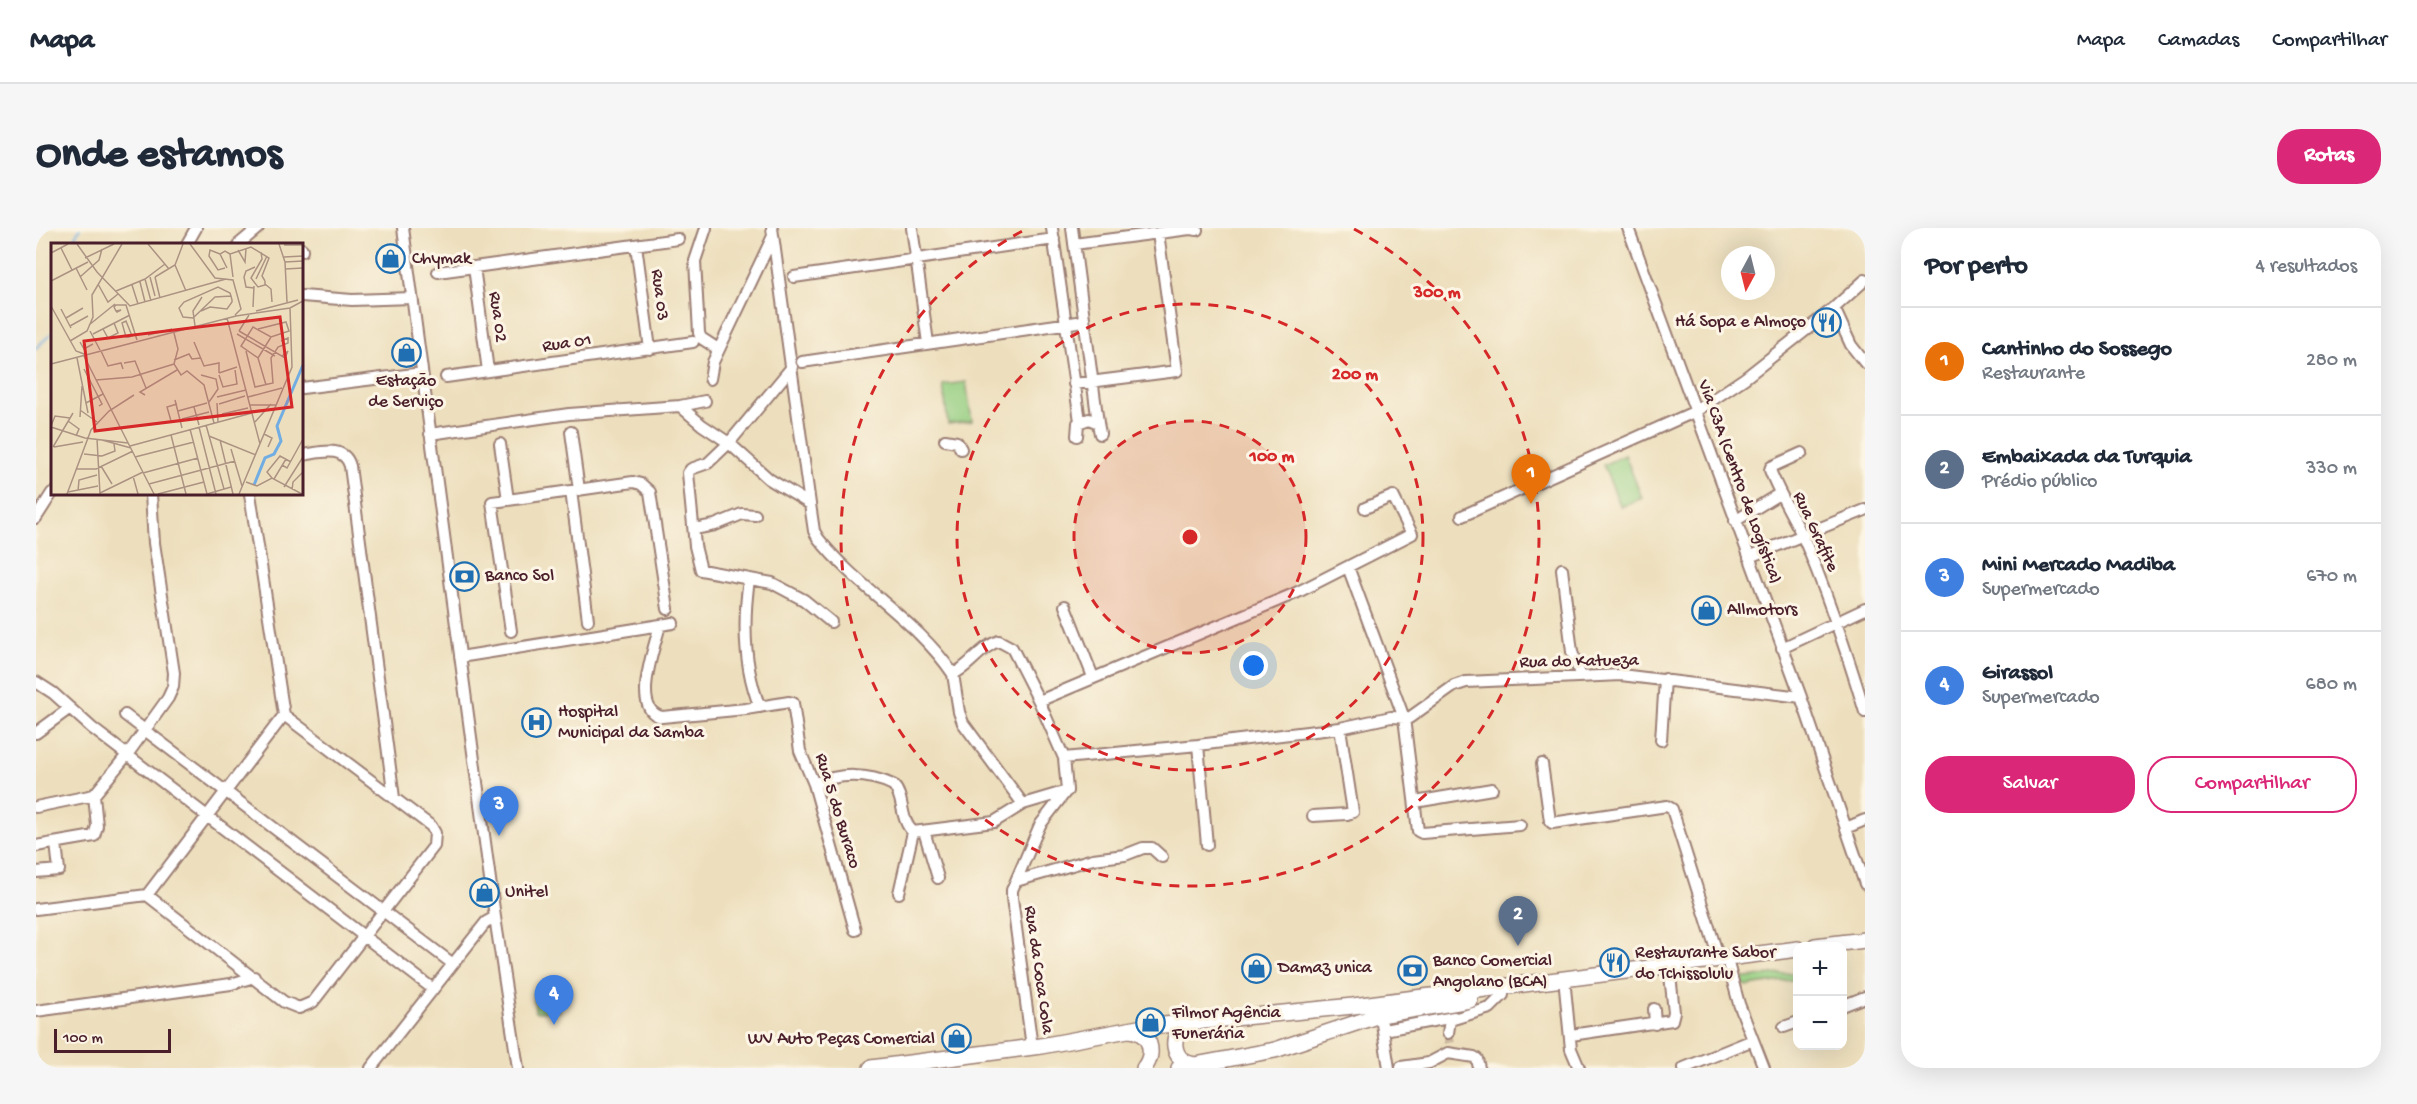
<!DOCTYPE html>
<html lang="pt">
<meta charset="utf-8">
<style>
body{margin:0;font-family:"Gochi Hand",sans-serif;background:#f6f6f7;color:#1f2937}
.controls{position:absolute;right:18px;bottom:18px;display:grid;overflow:hidden;border-radius:12px;box-shadow:0 6px 24px #0002}
.controls button{width:54px;height:54px;display:grid;place-items:center;padding:0;border:0;border-bottom:2px solid #e0e1e3;background:#fff;color:#1f2937;font:30px sans-serif}
.compass{position:absolute;left:1685px;top:18px;width:54px;height:54px;border-radius:50%;background:#fff;box-shadow:0 6px 24px #0002;rotate:187deg}
.scale{position:absolute;left:18px;bottom:15px;width:117px;box-sizing:border-box;padding-left:6px;border:3px solid #4a1f2b;border-top:0;font-size:16px;line-height:21px;white-space:nowrap;color:#4a1f2b;-webkit-text-stroke:4px #fcf5e5;paint-order:stroke}
.you{position:absolute;left:1218px;top:438px;width:21px;height:21px;margin:-15px;border:4px solid #fff;border-radius:50%;background:#1a73e8;box-shadow:0 0 0 9px #1a73e833}
.badge{display:grid;place-items:center;width:39px;height:39px;border-radius:50%;background:#db2777;color:#fff;font-size:20px;font-weight:700}
.pin{position:absolute;translate:-50% -50px;filter:drop-shadow(0 2px 3px #0008)}
.pin::after{content:'';position:absolute;top:32px;width:21px;height:18px;background:inherit;clip-path:polygon(0 0,100% 0,50% 100%)}
.list{margin:0;padding:0;list-style:none}
h2{display:flex;justify-content:space-between;align-items:center;height:78px;margin:0;padding:0 24px;font-size:26px}
h2 small{font-size:20px;font-weight:400;color:#747a83}
.list li{display:grid;grid-template-columns:39px 1fr auto;gap:18px;align-items:center;box-sizing:border-box;height:108px;padding:0 24px;border-top:2px solid #e0e1e3}
.list b{display:block;font-size:22px;white-space:nowrap}
.list p{margin:0;font-size:20px;white-space:nowrap;color:#747a83}
.list em{font-size:20px;font-style:normal;color:#747a83}
.actions{display:flex;gap:12px;padding:18px 24px}
.actions a{flex:1;padding:14px 0;border:2px solid #db2777;border-radius:24px;text-align:center;font-size:21px;color:#db2777}
.actions .main{background:#db2777;color:#fff}
.map{position:relative;flex:none;width:1829px;height:840px;overflow:hidden;border-radius:24px}
header{display:flex;align-items:center;gap:36px;box-sizing:border-box;height:84px;padding:0 30px;background:#fff;border-bottom:2px solid #e0e1e3}
header strong{font-size:28px}
nav{display:flex;gap:33px;margin-inline-start:auto;font-size:21px}
.intro{display:flex;align-items:center;justify-content:space-between;box-sizing:border-box;height:144px;padding:0 36px}
h1{margin:0;font-size:42px}
.button{padding:15px 27px;border-radius:24px;background:#db2777;color:#fff;font-size:21px;font-weight:700}
main{display:flex;gap:36px;padding:0 36px}
aside{flex:1;background:#fff;border-radius:24px;box-shadow:0 6px 24px #0002}
.map>svg:first-child{display:block}
.green{fill:#95ce81;stroke:#707656;stroke-width:1.5}
.lines{fill:none;stroke-linecap:round;stroke-linejoin:round}
.stream{stroke:#71ade2;stroke-width:2}
.minor-tunnel{stroke:#ccb9a0;stroke-width:10;stroke-dasharray:10 5;stroke-linecap:butt}
.minor-casing{stroke:#9c7f74;stroke-width:14}
.highway-casing{stroke:#9c7f74;stroke-width:18}
.minor{stroke:#fff;stroke-width:10}
.highway{stroke:#fff;stroke-width:15}
.ring{fill:none;stroke:#d62828;stroke-width:3;stroke-dasharray:10 8}
.labels{text-anchor:middle;dominant-baseline:central;stroke-width:6;stroke-linejoin:round;paint-order:stroke}
.poi-label{font-size:18px;fill:#4a1f2b;stroke:#fcf5e5;text-anchor:start}
.street-label{font-size:18px;fill:#4a1f2b;stroke:#fcf5e5}
.inset-river{fill:none;stroke:#71ade2;stroke-width:3}
.inset-road{fill:none;stroke:#ac9283;stroke-width:1.5}
.view{fill:#d62828;fill-opacity:0.15;stroke:#d62828;stroke-width:3}
.inset-edge{fill:none;stroke:#4a1f2b;stroke-width:3}
.centre{fill:#d62828;stroke:#fcf5e5;stroke-width:3}
.ring-label{font-size:18px;text-anchor:middle;font-weight:bold;fill:#d62828;stroke:#fcf5e5;stroke-width:6;stroke-linejoin:round;paint-order:stroke}
</style>
<header>
<strong>Mapa</strong>
<nav><a>Mapa</a><a>Camadas</a><a>Compartilhar</a></nav>
</header>
<div class="intro"><h1>Onde estamos</h1><a class="button">Rotas</a></div>
<main>
<div class="map">
<svg width="1829" height="840" viewBox="0 0 1829 840">
<rect width="100%" height="100%" fill="#fcf5e5"/>
<filter id="ink" filterUnits="userSpaceOnUse"><feTurbulence type="fractalNoise" baseFrequency=".0167" numOctaves="2"/><feDisplacementMap in="SourceGraphic" scale="12" xChannelSelector="R" yChannelSelector="G"/><feConvolveMatrix kernelMatrix="1 2 1 2 8 2 1 2 1" color-interpolation-filters="sRGB"/></filter>
<filter id="wash" filterUnits="userSpaceOnUse"><feTurbulence type="fractalNoise" baseFrequency=".008" numOctaves="4" result="noise"/><feDisplacementMap in="SourceGraphic" scale="24" xChannelSelector="R" yChannelSelector="G"/><feGaussianBlur stdDeviation="1.35" result="paint"/><feColorMatrix in="noise" values="0 0 0 0 0 0 0 0 0 0 0 0 0 0 0 0 0 1.4 0 .05"/><feComposite in="paint" operator="in"/></filter>
<g filter="url(#wash)">
<rect width="100%" height="100%" fill="#eddfbd"/>
<path class="green" d="M930 154 936 193 912 196 907 157Z
M1589 227 1606 270 1585 279 1567 237Z
M1761 744V751L1712 758 1705 756 1703 751Z
M523 762 524 783 499 784 498 764Z"/>
<g class="lines">
<path class="stream" d="M35 16 44 0
M0 120 16 105"/>
</g>
</g>
<g filter="url(#ink)">
<g class="lines">
<path class="minor-tunnel" d="M1412 805 1415 821"/>
<defs>
<path id="minor" d="M367 0 459 689 482 840
M670 0 659 33 663 105 665 110 682 121
M736 0 774 276 778 303 782 310C822 361 881 392 917 446 935 438 944 419 963 413L976 420 1003 473 1028 530 1031 562 1004 597 976 662V670L996 819
M876 0 892 115
M1016 0 1044 193
M1036 0 1062 195
M1592 0 1765 469 1829 656
M151 16 160 0
M203 16 222 0
M1038 16 1154 1 1161 2
M600 17 614 121
M266 23V21
M438 39 452 143
M402 44 642 11
M758 49 1018 11
M266 68 316 72 376 70
M1798 80 1815 117 1829 135
M766 134 1048 93
M756 139 693 215 672 235 655 241 652 245 659 318 665 342 736 355 768 372 795 394
M410 149 657 114
M674 151 677 134 737 8
M1038 156 1141 143 1122 5
M266 160 386 145
M644 178 666 197 693 215 733 251 774 276
M535 204 543 262
M394 206 533 186 644 178 669 173
M1041 208 1042 195 1053 191 1062 195 1064 206
M909 212 921 214 925 221
M464 216 472 272
M1766 225 1735 239 1734 242C1743 266 1756 286 1767 309 1792 366 1811 425 1829 484
M266 227C283 225 308 216 314 238L358 570
M535 263 552 392
M1426 288 1660 183 1709 150 1798 80 1829 52
M0 290 16 265
M1699 293 1743 266
M658 301 679 297 706 286 719 287
M1713 329 1829 282
M1312 339 1368 490 1382 603 1386 605 1484 597
M1526 341 1536 424 1545 449
M713 351C707 394 707 438 724 479
M1029 378 1057 449
M624 397C619 418 594 483 626 489L710 481 753 474 757 475 764 523 778 556 819 702
M475 403 456 274 472 272 597 254 605 256 614 264 632 381
M1746 420 1829 381
M424 429 637 395
M917 446 923 484 927 495 987 576
M0 454 17 465 56 500 397 761
M1003 473 1260 365 1376 306 1357 268 1329 280
M89 487 417 736
M0 505 34 480
M1625 512 1629 451
M1162 517 1171 617
M1028 530 1162 517 1304 500 1355 489 1373 490 1418 458 1430 454 1585 447 1765 469
M1506 536 1514 593 1516 595 1631 578 1636 581 1683 731
M778 556C803 545 832 545 857 557 869 569 863 591 877 604L958 594 987 576 1031 563
M1379 574 1456 561
M0 579 58 567 91 527 132 470 137 459 138 445 118 315 115 266
M1277 588 1311 586 1317 584 1304 500
M1810 600 1829 592
M888 603 902 650
M0 618 58 608 61 598 58 567
M0 644 23 642 20 615
M980 653 1057 631 1089 627 1107 620H1116L1126 629
M863 665 877 604
M111 667 248 487
M0 681 111 667 248 774 263 780 277 774 398 618 399 605 395 598 248 487 214 266
M1693 739 1703 776 1728 840
M1529 760 1535 821 1543 840
M1806 778 1829 769
M1618 781 1619 796
M0 783 195 756 218 749
M1346 796 1353 840
M1748 799 1762 794
M1348 802 1418 789
M1412 805 1414 792 1454 780 1467 767
M1535 807 1636 792 1638 784 1634 747
M1365 839 1393 835 1412 825 1438 829 1441 831 1443 840
M335 840 450 694 459 689
M1648 840 1717 812"/>
<path id="highway" d="M1779 718 1829 712
M1155 793C1131 802 1134 837 1162 837
M1093 802C1114 803 1120 825 1108 840
M835 840 1005 818 1108 799 1317 778 1762 721
M1143 840 1239 822 1344 787 1434 772"/>
</defs>
<use href="#minor" class="minor-casing"/>
<use href="#highway" class="highway-casing"/>
<use href="#minor" class="minor"/>
<use href="#highway" class="highway"/>
</g>
</g>
<circle cx="1154" cy="309" r="116" fill="#d62828" fill-opacity=".12"/>
<g class="ring">
<circle cx="1154" cy="309" r="116"/>
<circle cx="1154" cy="309" r="233"/>
<path d="M1318 1A349 349 0 1 1 990 1"/>
</g>
<defs>
<symbol id="shop-ring" viewBox="-11 -11 22 22"><circle r="9.5" fill="#fcf5e5" stroke="#1f6fb2" stroke-width="1.5"/><path d="M-5-2.5h2.3a2.7 3.5 0 0 1 5.4 0H5L5.5 6h-11ZM-1.5-2.5h3a1.5 2.3 0 0 0-3 0Z" fill="#1f6fb2"/></symbol>
<symbol id="restaurant-ring" viewBox="-11 -11 22 22"><circle r="9.5" fill="#fcf5e5" stroke="#1f6fb2" stroke-width="1.5"/><path d="M-5-6h1v4h1v-4h1v4h1v-4h1v5L-1.5 .5V6h-2V.5L-5-1ZM5-6V6H3V1.5H1.5Q1.5-4 5-6Z" fill="#1f6fb2"/></symbol>
<symbol id="bank-ring" viewBox="-11 -11 22 22"><circle r="9.5" fill="#fcf5e5" stroke="#1f6fb2" stroke-width="1.5"/><path d="M-6-4H6V4H-6ZM0-2.3a2.3 2.3 0 1 0 0 4.6a2.3 2.3 0 1 0 0-4.6Z" fill="#1f6fb2"/></symbol>
<symbol id="hospital-ring" viewBox="-11 -11 22 22"><circle r="9.5" fill="#fcf5e5" stroke="#1f6fb2" stroke-width="1.5"/><path d="M-5-5h3v3.5h4V-5h3V5h-3V1.5h-4V5h-3Z" fill="#1f6fb2"/></symbol>
</defs>
<g fill-rule="evenodd">
<use href="#shop-ring" x="338" y="14" width="33" height="33"/>
<use href="#restaurant-ring" x="1774" y="78" width="33" height="33"/>
<use href="#shop-ring" x="354" y="108" width="33" height="33"/>
<use href="#bank-ring" x="412" y="332" width="33" height="33"/>
<use href="#shop-ring" x="1654" y="366" width="33" height="33"/>
<use href="#hospital-ring" x="484" y="478" width="33" height="33"/>
<use href="#shop-ring" x="432" y="648" width="33" height="33"/>
<use href="#restaurant-ring" x="1562" y="718" width="33" height="33"/>
<use href="#shop-ring" x="1204" y="724" width="33" height="33"/>
<use href="#bank-ring" x="1360" y="726" width="33" height="33"/>
<use href="#shop-ring" x="1098" y="778" width="33" height="33"/>
<use href="#shop-ring" x="904" y="794" width="33" height="33"/>
</g>
<g class="labels">
<g class="poi-label">
<text x="376" y="31">Chymak</text>
<text x="1770" y="94" text-anchor="end">Há Sopa e Almoço</text>
<text x="370" y="153" text-anchor="middle">Estação<tspan x="370" dy="21">de Serviço</tspan></text>
<text x="449" y="348">Banco Sol</text>
<text x="1691" y="382">Allmotors</text>
<text x="522" y="484">Hospital<tspan x="522" dy="21">Municipal da Samba</tspan></text>
<text x="469" y="664">Unitel</text>
<text x="1599" y="725">Restaurante Sabor<tspan x="1599" dy="21">do Tchissolulu</tspan></text>
<text x="1397" y="733">Banco Comercial<tspan x="1397" dy="21">Angolano (BCA)</tspan></text>
<text x="1242" y="740">Damaz unica</text>
<text x="1136" y="785">Filmor Agência<tspan x="1136" dy="21">Funerária</tspan></text>
<text x="899" y="811" text-anchor="end">WV Auto Peças Comercial</text>
</g>
<g class="street-label">
<text transform="translate(623 67) rotate(83)">Rua 03</text>
<text transform="translate(461 89) rotate(82)">Rua 02</text>
<text transform="translate(531 116) rotate(-8)">Rua 01</text>
<text transform="translate(1703 254) rotate(70)">Via C3A (Centro de Logística)</text>
<text transform="translate(1779 304) rotate(65)">Rua Grafite</text>
<text transform="translate(1543 434) rotate(-1)">Rua do Katueza</text>
<text transform="translate(801 583) rotate(73)">Rua 5 do Buraco</text>
<text transform="translate(1002 742) rotate(82)">Rua da Coca Cola</text>
</g>
</g>
<g transform="translate(15 15)">
<rect width="252" height="252" fill="#eddfbd"/>
<path class="inset-river" d="M203 242 214 215 223 211 230 198 226 183 252 122"/>
<path class="inset-road" d="M26 1 46 29 79 63 175 36M97 1 118 26M139 1 164 35 182 37 190 66 184 72M228 1 234 19 236 59M233 2H252M10 5 21 27M187 7 194 19 195 6M210 9 211 16 200 35 207 44 214 42V38M0 10 17 1M169 11 159 7 158 13 167 27 174 25M233 14 252 13M34 15 63 1M234 19 252 18M124 22 135 48M25 25 36 47M176 25 169 11 174 8 179 11M234 26 252 25M29 34 48 17 51 6M99 34 104 53M104 34 124 22 132 1M104 34 109 55M182 34 179 11 200 4 218 15 211 33 214 38M94 36 100 58M205 36 216 13M0 38 37 19M89 39 94 59M47 41 57 59 67 51M214 41 220 46 221 59M81 42 87 61M203 45 195 44 193 34 195 28 204 24M65 48 94 36 114 21M0 63 25 108 33 111M202 64 203 43M10 66 20 85M65 68 70 67 66 69 65 68 63 64 65 62H75L86 97M150 68 159 64 176 66 181 59V57L180 53 179 50 167 44 133 59 128 65 132 74 142 75 164 54 180 53M205 68 247 57M15 75 32 65M176 75 209 201M38 82 64 61M19 83 37 73M144 83 142 68 151 54M52 86 57 95 67 90 63 80M207 86 235 79 238 88 220 94 202 84 190 103 207 115 215 142M39 88 49 107M188 88 234 115 237 108 231 113M188 88 198 72M123 90 127 106 123 121 130 132 136 128 153 142 163 180M42 91 79 72M186 91 224 113M97 92 121 86M81 93 75 78 71 80 75 94H78L83 92M19 98 36 88 42 74 41 52 71 1M29 99 33 106 42 101M143 99 153 123 168 120V130M50 108 57 123 70 120 72 126M195 108 204 144 222 140 220 115 227 104 237 100V95L230 98M33 113 103 251M26 115 37 170M207 115 220 94M123 117 138 111 141 116 150 115M73 120 84 118 95 145M0 121 185 73 239 65 252 58M33 126 51 161 48 163M168 130 186 124M150 132 165 136 167 146 158 159M168 132 172 144 186 141 184 127M45 137 81 134 123 121M94 152 89 149 126 127M166 154 195 147M197 154 231 145M124 157 131 185M35 160 52 151M166 160 167 179M168 161 194 153M199 162H225M143 164 148 182M29 167 46 179M127 168 156 160M171 171 197 165M29 174 31 143M131 176 158 169M17 178 28 186 25 193M120 178 116 164 126 161M204 179 220 161M155 182 173 246M0 183 4 173 19 175M0 184 34 195 77 200M148 184 165 251M139 186 156 251M213 191 221 195 217 204M120 192 135 251M158 193 205 212M46 196 49 251M51 197 80 205M169 197 182 251M79 203 201 170M2 204 22 170M3 204 32 199M180 206 191 243M33 211 51 213 64 208 63 201M84 214 143 199M231 222 236 225 252 196M50 223 61 241M26 226H45L82 208M92 230 147 215M82 233 87 251M221 235 216 229 229 213 240 219M223 236 235 216M195 239 206 243 221 235 251 251M98 241 184 218M233 244 252 214M241 247 242 239 252 229M27 248 28 237 46 232M17 249 47 243M49 250 92 229M16 251 40 187 58 168 83 152M107 251 153 239M156 251 180 244M188 251 241 124 239 65"/>
<path class="view" d="M229 74 241 164 44 188 33 98Z"/>
<rect width="252" height="252" class="inset-edge"/>
</g>
<circle cx="1154" cy="309" r="9" class="centre"/>
<g class="ring-label">
<text x="1401" y="69">300 m</text>
<text x="1319" y="151">200 m</text>
<text x="1236" y="233">100 m</text>
</g>
</svg>
<div class="controls">
<button>+</button>
<button>−</button>
</div>
<svg class="compass" viewBox="-18 -18 36 36"><path d="M0-13l5 13h-10z" fill="#e53935"/><path d="M0 13l5-13h-10z" fill="#747a83"/></svg>
<div class="scale">100 m</div>
<div class="you"></div>
<div class="pin badge" style="left:1495px;top:276px;background:#e8710a">1</div>
<div class="pin badge" style="left:1482px;top:718px;background:#5c6f8a">2</div>
<div class="pin badge" style="left:463px;top:608px;background:#3f7fe0">3</div>
<div class="pin badge" style="left:518px;top:797px;background:#3f7fe0">4</div>
</div>
<aside>
<h2>Por perto<small>4 resultados</small></h2>
<ul class="list">
<li><span class="badge" style="background:#e8710a">1</span><div><b>Cantinho do Sossego</b><p>Restaurante</p></div><em>280 m</em></li>
<li><span class="badge" style="background:#5c6f8a">2</span><div><b>Embaixada da Turquia</b><p>Prédio público</p></div><em>330 m</em></li>
<li><span class="badge" style="background:#3f7fe0">3</span><div><b>Mini Mercado Madiba</b><p>Supermercado</p></div><em>670 m</em></li>
<li><span class="badge" style="background:#3f7fe0">4</span><div><b>Girassol</b><p>Supermercado</p></div><em>680 m</em></li>
</ul>
<div class="actions"><a class="main">Salvar</a><a>Compartilhar</a></div>
</aside>
</main>
